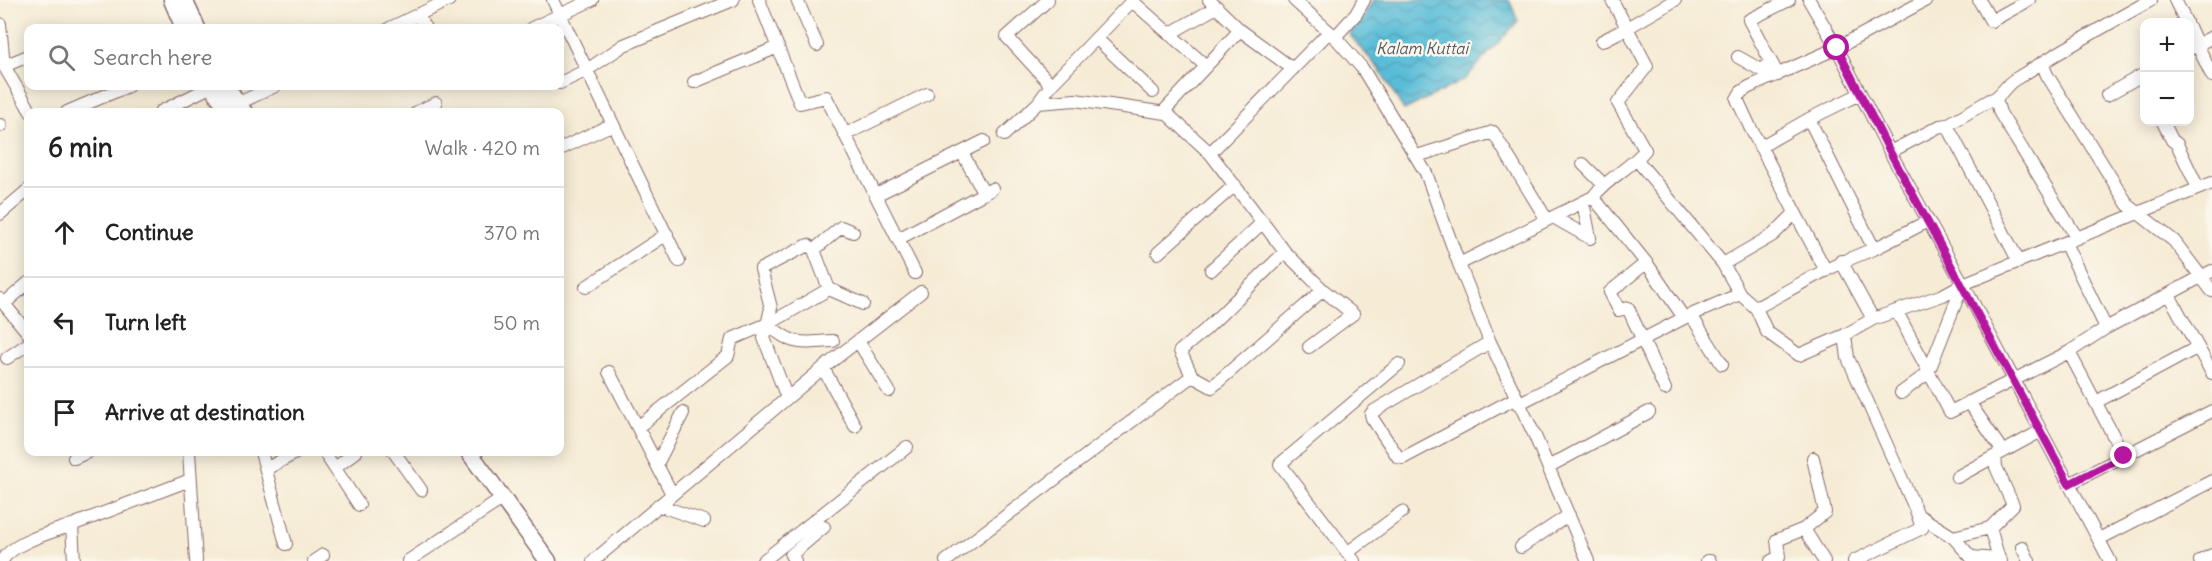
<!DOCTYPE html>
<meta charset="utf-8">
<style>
body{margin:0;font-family:Delius,sans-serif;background:#f2f2f2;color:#222}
.controls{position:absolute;right:18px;top:18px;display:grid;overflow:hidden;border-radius:12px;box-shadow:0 3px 15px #0003}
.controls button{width:54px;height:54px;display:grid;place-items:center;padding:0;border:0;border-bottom:2px solid #e0e0e0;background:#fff;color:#222;font:30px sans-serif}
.stop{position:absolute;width:18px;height:18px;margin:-14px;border:4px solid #b5179e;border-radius:50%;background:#fff}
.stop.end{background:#b5179e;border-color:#fff;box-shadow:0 2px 6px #0008}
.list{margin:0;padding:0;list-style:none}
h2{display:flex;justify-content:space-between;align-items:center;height:78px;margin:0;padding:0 24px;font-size:26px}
h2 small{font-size:20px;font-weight:400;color:#767676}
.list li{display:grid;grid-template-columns:39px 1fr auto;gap:18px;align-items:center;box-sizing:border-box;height:90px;padding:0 24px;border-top:2px solid #e0e0e0}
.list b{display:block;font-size:22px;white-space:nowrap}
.list em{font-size:20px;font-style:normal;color:#767676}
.icon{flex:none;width:33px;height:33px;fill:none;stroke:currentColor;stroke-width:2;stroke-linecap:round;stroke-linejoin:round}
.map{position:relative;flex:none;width:2212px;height:561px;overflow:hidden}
.search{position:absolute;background:#fff;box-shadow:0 3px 15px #0003;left:24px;top:24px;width:540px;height:66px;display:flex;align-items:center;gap:15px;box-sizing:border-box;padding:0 21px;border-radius:12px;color:#767676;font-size:22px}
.panel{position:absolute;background:#fff;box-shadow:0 3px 15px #0003;left:24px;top:108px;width:540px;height:348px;border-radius:12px}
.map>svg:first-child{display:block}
.water{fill:url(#water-waves);stroke:#526e82;stroke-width:1.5}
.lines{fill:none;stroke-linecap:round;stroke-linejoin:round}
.minor-casing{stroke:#866767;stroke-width:14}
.major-casing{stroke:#866767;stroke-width:19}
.minor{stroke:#fff;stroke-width:12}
.major{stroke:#fff;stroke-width:16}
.route{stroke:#b5179e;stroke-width:8}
.labels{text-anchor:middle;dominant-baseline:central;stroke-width:5;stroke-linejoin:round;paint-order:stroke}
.water-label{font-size:16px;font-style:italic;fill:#505668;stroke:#fbf7ec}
</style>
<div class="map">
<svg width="2212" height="561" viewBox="0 0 2212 561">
<defs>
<pattern id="water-waves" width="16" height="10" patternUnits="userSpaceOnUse" patternTransform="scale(1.5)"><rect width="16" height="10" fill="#5abdd8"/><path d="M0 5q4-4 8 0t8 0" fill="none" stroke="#4c99af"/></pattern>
</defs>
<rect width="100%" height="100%" fill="#fbf7ec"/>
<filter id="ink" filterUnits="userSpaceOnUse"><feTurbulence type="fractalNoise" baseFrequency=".0167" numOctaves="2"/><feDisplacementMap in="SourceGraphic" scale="12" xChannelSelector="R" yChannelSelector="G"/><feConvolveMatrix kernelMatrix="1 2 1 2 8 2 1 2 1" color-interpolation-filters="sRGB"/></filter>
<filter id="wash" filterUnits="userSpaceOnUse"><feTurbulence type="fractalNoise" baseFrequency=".008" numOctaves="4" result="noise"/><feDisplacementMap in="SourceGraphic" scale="24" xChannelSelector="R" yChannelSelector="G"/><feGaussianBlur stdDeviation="1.35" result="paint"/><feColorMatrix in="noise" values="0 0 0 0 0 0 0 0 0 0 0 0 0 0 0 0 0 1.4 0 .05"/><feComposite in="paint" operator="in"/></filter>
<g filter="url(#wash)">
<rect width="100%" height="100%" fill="#f6ecd6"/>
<path class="water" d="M1373 0H1509L1518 21 1464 80 1404 110 1379 69 1349 34 1364 17Z"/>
</g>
<g filter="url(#ink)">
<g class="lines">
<defs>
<path id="minor" d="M553 0 679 261
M759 0 800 103 826 97 915 273
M797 0 817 45
M1048 0 1007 37 1051 85
M1131 0 1206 66
M1209 0 1240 30 1164 111 1210 153 1285 252 1323 290 1353 314 1309 347
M1294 0 1335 37 1362 68 1426 173 1459 264 1490 342 1535 436 1588 561
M1809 0 1837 48 1890 152 1963 284 2212 183
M1979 0 1991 21 2029 0
M2175 0 2186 22
M418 15 425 28
M0 24 4 66 31 112
M390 28 449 0
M532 28 592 0
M2190 29 2212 76
M1240 30 1293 69
M1169 34 1217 7
M1335 37 1356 14 1364 0
M1096 38 1153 92
M1602 41 1627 28 1612 0
M2190 49 2212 37
M1738 57 1761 70 1771 62
M2042 63 2047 75 2128 205 2174 241 2212 291
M4 66 28 56
M1778 75 1749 20 1789 0
M694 82 778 47
M560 83 587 70 624 45 733 0
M1860 94 1809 119 1874 249 1928 221
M2107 95 2144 74
M1996 99 2000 113 2077 238
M1038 103 1051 85 1132 1
M233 106 275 86
M67 112 128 86
M160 112 212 86
M417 112 436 103
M2163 122 2172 140 2177 144 2198 188
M1947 125 2019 262
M0 126 1 125
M846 134 927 94
M1004 135 1038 103 1075 100 1166 113
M1760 147 1809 119
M560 149 613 124
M962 152 984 194
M1890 152 1940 126 1947 125 1990 100C2001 98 2004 86 2014 80 2059 52 2104 26 2151 0
M1210 153 1329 32
M1417 156 1493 132 1547 220
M1637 160 1723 264 1740 294 1756 308C1795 287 1833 264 1874 249
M1583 164 1603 184
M876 195 984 141
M1593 197 1648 265 1684 318
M0 214 28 190
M1553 217 1590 238 1583 202
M898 239 992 189
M2065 243 2106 328
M814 250 829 289 863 304
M1158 253 1235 185
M1841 261 1873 319
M1646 263 1610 292 1619 310 1628 308 1665 389
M1459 264 1593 197C1607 178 1630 169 1645 150L1618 103 1647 66 1627 28 1675 0
M1723 264 1773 235 1794 214
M1211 270 1263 222
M1826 271 1750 127 1737 99 1741 92 1749 87 1837 48 1926 0
M1963 284 2110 561
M586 287 667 234
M2169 295 2212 373
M0 299 28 333
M4 304 28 283
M1756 308 1767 332 1799 355 1845 335 1873 319 1943 295 1963 284
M1897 312 1950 412 2069 352 2106 328 2212 271
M1691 315 1722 364
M767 324C795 347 799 343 833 341
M1845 335 1848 358 1918 515 1953 537 1971 557 1999 559 2001 561
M858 341 889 391
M1490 342 1374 411 1371 414 1372 418 1398 457 1403 458 1516 398
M2069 352 2124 456
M7 358 28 344
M823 368 855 426
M609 372 672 494
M1192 376 1180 351 1205 330 1285 252
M1901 393 1928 373 1963 284
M787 398 764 338 771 308 761 269 808 245 814 250 841 227 853 232
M1969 402 2003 452
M2096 402 2198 347
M1518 404 1684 318 1740 294
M638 427 728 356 732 339 772 322 829 289
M189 452 196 561
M261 452 286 544
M324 452 359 505
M394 452 421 490
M74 458 88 452
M657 464 683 413
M1548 467 1649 412
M335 468 356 452
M266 469 297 452
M1957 477 2041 431
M2069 484 2212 411
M658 505 704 521
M1990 528 1999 559
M1804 529 1824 561
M1953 537 1990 528 2013 505 1996 467 1995 456
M2099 539 2212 481
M1521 547 1569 515
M2022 547 2029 561
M1347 553 1402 512
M2 561C11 543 52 532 72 525
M74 561 72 525 190 480
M314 561 323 555
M408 561 502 499
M593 561 823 368 921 292
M763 561 907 447
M795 561 791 555 824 527
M946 561 1192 376 1212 387 1323 290
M1354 561 1280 464 1399 364
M1707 561H1710
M1771 561 1779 557 1777 540 1804 529 1825 512 1813 458
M1854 561 1922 528 1917 513
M2200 561 2212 555"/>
<path id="major" d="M172 0 184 28
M184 0 197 28
M212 86 227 109
M226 86 244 112
M469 452 548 561"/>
</defs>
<use href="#minor" class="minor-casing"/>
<use href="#major" class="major-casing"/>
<use href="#minor" class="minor"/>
<use href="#major" class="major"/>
</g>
</g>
<g class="lines" filter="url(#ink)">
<path class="route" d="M1837 48 1890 152 2069 484 2124 456"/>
</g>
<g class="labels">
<g class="water-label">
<text x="1422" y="48">Kalam Kuttai</text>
</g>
</g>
</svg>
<div class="controls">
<button>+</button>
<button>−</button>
</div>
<div class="stop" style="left:1837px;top:48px"></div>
<div class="stop end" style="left:2124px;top:456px"></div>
<div class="search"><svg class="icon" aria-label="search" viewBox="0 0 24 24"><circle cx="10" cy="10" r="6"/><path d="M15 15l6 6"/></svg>Search here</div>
<section class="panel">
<h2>6 min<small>Walk · 420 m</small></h2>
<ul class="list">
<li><svg class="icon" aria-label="ahead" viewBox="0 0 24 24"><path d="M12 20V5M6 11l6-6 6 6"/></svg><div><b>Continue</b></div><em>370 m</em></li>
<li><svg class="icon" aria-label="left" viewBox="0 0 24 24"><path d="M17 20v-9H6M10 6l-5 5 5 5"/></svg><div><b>Turn left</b></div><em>50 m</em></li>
<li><svg class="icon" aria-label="arrive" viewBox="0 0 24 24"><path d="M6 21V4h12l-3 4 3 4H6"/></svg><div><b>Arrive at destination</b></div></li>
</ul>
</section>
</div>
